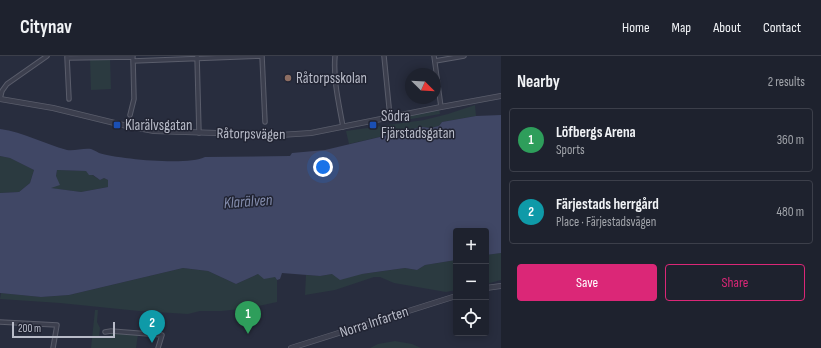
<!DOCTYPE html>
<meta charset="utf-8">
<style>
body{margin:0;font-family:"Sofia Sans Condensed",sans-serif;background:#262a36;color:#f1f3f6}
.controls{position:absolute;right:12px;bottom:12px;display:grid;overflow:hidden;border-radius:4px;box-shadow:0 2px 10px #0003}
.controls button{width:36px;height:36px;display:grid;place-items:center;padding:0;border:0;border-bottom:1px solid #3c3f4a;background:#1e222e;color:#f1f3f6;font:20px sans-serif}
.compass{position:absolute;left:405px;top:12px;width:36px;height:36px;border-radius:50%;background:#1e222e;box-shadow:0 2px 10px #0003;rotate:114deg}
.scale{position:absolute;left:12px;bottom:10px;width:103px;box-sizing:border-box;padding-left:4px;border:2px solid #b8bbc8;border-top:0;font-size:11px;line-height:14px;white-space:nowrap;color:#b8bbc8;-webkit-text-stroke:3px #212433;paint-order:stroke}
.you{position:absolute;left:323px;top:111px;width:14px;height:14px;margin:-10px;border:3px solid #fff;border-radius:50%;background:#1a73e8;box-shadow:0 0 0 6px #1a73e833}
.badge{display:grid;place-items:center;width:26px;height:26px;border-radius:50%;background:#db2777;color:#fff;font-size:13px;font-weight:700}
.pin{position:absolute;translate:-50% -33px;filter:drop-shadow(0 1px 2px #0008)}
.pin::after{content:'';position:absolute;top:21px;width:14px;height:12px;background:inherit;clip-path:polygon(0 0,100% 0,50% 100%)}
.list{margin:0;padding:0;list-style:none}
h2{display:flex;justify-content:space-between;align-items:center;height:52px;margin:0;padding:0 16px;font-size:17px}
h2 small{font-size:13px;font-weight:400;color:#a1a4aa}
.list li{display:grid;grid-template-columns:26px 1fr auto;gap:12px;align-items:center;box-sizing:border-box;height:64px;margin:0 8px 8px;padding:0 8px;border:1px solid #3c3f4a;border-radius:4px}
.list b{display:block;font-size:15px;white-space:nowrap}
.list p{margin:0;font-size:13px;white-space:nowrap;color:#a1a4aa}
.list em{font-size:13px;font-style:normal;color:#a1a4aa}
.actions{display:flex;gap:8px;padding:12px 16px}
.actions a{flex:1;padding:9px 0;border:1px solid #db2777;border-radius:4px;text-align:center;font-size:14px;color:#db2777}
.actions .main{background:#db2777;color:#fff}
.icon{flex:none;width:22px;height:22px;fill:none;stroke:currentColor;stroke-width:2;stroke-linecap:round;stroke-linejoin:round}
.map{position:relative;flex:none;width:501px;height:292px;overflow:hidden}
header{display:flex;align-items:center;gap:24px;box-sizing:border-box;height:56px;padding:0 20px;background:#1e222e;border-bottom:1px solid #3c3f4a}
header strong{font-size:19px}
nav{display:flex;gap:22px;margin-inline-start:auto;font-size:14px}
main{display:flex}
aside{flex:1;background:#1e222e}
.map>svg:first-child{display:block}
.green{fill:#2b3a40}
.water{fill:#404765;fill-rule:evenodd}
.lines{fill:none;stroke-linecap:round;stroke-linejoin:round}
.minor-casing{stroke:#5a5d6b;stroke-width:5.5}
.tertiary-casing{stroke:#5a5d6b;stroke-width:6}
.minor{stroke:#3c3f4e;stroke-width:3.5}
.tertiary{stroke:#3c3f4e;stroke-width:4.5}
.education-dot{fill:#8d6e63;stroke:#212433;stroke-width:1.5}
.transit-dot{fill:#1a4fb4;stroke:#212433;stroke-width:1.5}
.labels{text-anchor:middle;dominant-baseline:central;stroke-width:3;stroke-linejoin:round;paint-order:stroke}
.poi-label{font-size:15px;fill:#b8bbc8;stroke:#212433;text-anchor:start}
.street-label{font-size:15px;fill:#b8bbc8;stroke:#212433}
.water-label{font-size:16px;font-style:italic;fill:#838cac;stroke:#212433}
</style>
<header>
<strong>Citynav</strong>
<nav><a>Home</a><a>Map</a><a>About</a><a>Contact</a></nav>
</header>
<main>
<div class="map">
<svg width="501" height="292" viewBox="0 0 501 292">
<rect width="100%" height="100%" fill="#282d3e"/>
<path class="green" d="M90 2H110L111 33 91 34Z
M475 49 476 60 442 66 439 70 430 72 422 71 349 88 346 75 424 64 448 58Z
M439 53 440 58 394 66 392 63Z
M0 100 10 102 34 114 30 127 19 136 0 137Z
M57 114 86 115 100 124 104 122 108 124V131L81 136 49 132 56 120Z
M501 197V224L486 228V199Z
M456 204V234L446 236 394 227 380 221H374L335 234 305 239 306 219 320 220 332 218H362L405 212 417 214 425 209Z
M183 212 208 215 236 228 258 218 275 221 277 224V246L249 252 222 255H200L188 258 139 255 60 247 0 243 1 237 41 241 69 239Z
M95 254H98L97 266 100 272 99 280H110L112 277 138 278 136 292H91Z
M395 285 412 288 421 292H370L378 288Z"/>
<path class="water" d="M501 59V197L486 199V175H456V204L425 209 417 214 405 212 383 215 362 218 340 224 332 218 320 220 282 217 280 223 277 224 275 221 264 223 258 218 236 228 208 215 183 212 69 239 41 241 0 237V137L19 136 30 127 34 114 10 102 0 100V73C24 76 44 88 67 94 75 95 83 92 91 93 94 94 97 96 99 97 118 103 188 110 205 101L290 100 292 97 325 94 422 71 430 72 439 70 442 66 476 60ZM57 114 86 115 89 119H93L100 124 104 122 108 124V131L81 136 51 132 60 129 56 120Z"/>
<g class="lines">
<defs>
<path id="minor" d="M197 0 199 77
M262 0 265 66
M335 0C333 24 339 48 343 71
M384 0 390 61
M434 0 441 51
M67 1 69 43
M67 2 133 1
M133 5 262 0
M435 5 464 0
M0 43 2 35 7 28 47 0
M130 59 134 43 133 3
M0 266 57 269 53 292
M105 276 111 275 162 279 158 292"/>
<path id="tertiary" d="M0 43 53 52 127 70 154 75 280 79 311 77 441 51 501 40
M486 232 501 230
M291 292 456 240"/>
</defs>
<use href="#minor" class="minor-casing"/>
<use href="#tertiary" class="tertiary-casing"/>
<use href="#minor" class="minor"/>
<use href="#tertiary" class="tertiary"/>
</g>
<circle class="education-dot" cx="288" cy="22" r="4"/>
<g class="transit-dot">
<rect x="113" y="65" width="8" height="8" rx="2"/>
<rect x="369" y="65" width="8" height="8" rx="2"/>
</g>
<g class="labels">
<g class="poi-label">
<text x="296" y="22">Råtorpsskolan</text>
<text x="381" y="60">Södra<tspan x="381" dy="17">Fjärstadsgatan</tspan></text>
<text x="125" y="69">Klarälvsgatan</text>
</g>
<g class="street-label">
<text transform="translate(251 78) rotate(1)">Råtorpsvägen</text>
<text transform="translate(374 266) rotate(-18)">Norra Infarten</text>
</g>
<g class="water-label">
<text transform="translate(248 146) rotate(-4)">Klarälven</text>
</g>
</g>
</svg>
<div class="controls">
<button>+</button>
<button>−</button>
<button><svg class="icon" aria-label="locate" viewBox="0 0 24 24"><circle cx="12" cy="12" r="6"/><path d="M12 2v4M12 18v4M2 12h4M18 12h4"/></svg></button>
</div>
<svg class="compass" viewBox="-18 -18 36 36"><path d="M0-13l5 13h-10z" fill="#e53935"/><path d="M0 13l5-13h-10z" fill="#a1a4aa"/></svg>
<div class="scale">200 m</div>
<div class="you"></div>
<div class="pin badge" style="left:248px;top:278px;background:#2e9e5b">1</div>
<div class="pin badge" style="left:152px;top:287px;background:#0f9aa8">2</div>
</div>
<aside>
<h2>Nearby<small>2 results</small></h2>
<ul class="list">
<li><span class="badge" style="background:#2e9e5b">1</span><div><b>Löfbergs Arena</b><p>Sports</p></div><em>360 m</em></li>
<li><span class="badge" style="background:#0f9aa8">2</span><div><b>Färjestads herrgård</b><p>Place · Färjestadsvägen</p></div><em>480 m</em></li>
</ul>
<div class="actions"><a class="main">Save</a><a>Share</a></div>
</aside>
</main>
